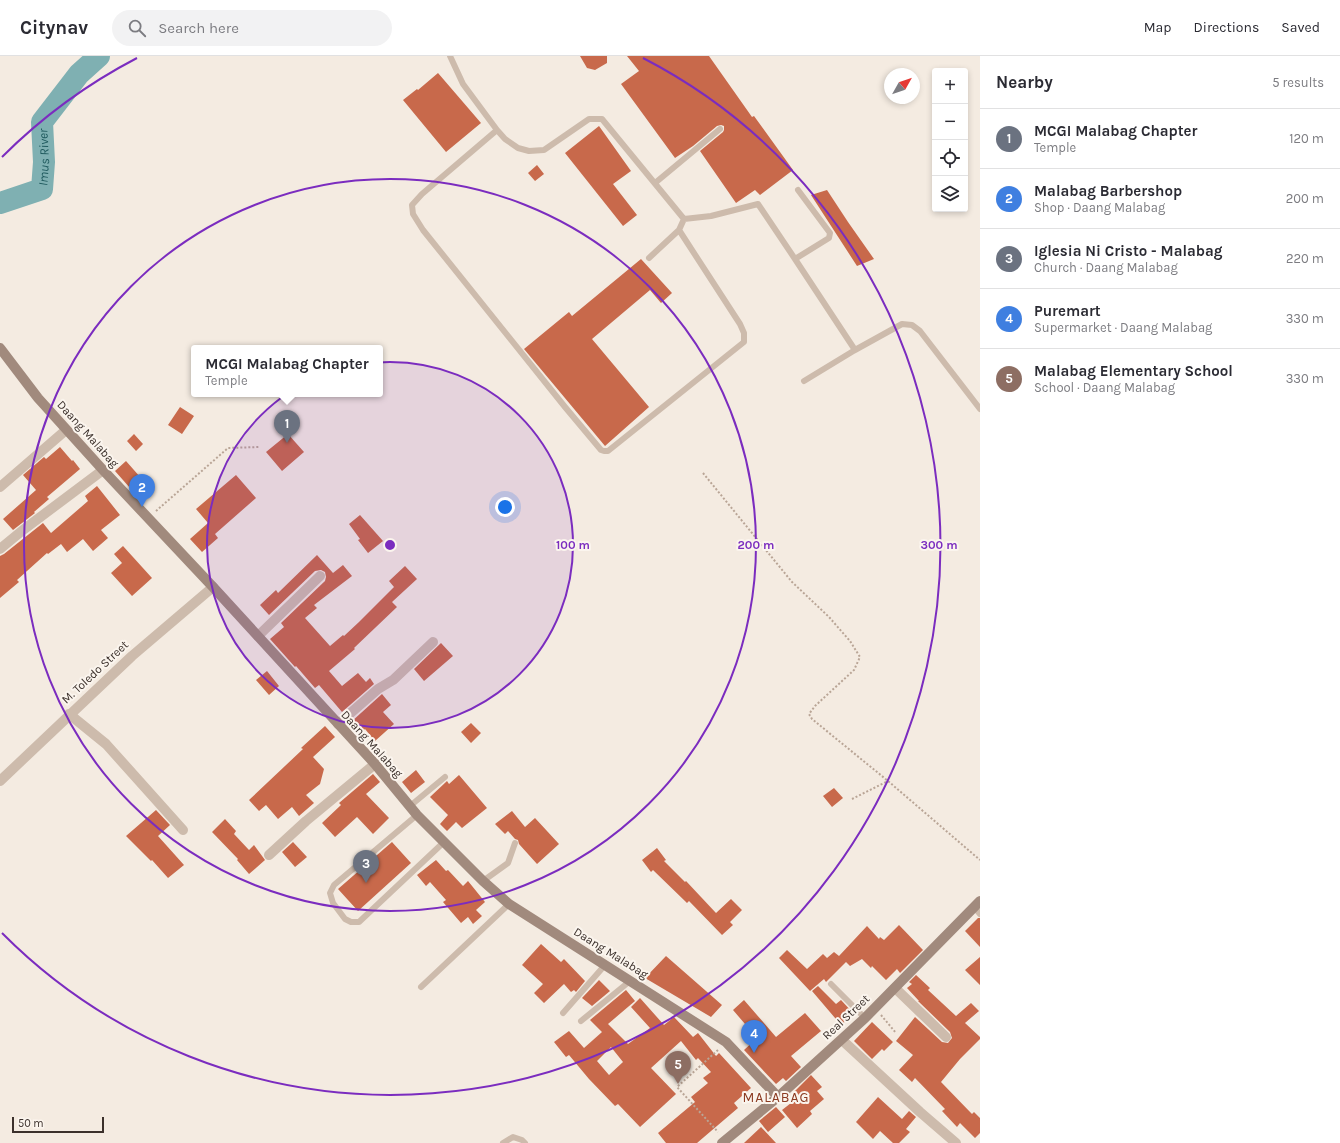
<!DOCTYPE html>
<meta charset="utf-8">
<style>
body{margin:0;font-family:Karla,sans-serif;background:#f2f2f3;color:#2b2b33}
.controls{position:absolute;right:12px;top:12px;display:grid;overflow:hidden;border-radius:4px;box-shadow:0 2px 6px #0003}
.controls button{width:36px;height:36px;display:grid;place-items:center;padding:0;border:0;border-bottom:1px solid #e1e1e2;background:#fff;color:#2b2b33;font:20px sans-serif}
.compass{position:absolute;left:884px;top:12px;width:36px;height:36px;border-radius:50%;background:#fff;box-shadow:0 2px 6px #0003;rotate:50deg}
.scale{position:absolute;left:12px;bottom:10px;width:92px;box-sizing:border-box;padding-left:4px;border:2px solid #3b302b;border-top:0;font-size:11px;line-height:14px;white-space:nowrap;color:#3b302b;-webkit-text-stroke:3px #fbf5ee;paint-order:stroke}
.you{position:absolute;left:505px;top:451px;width:14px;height:14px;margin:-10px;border:3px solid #fff;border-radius:50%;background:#1a73e8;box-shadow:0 0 0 6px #1a73e833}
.badge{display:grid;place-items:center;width:26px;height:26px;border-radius:50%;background:#b45309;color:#fff;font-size:13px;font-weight:700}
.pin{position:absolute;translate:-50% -33px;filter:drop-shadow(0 1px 2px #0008)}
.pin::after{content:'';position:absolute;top:21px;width:14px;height:12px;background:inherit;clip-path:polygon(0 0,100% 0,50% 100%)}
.popup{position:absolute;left:191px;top:289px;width:192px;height:52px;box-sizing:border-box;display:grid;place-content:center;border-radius:4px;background:#fff;filter:drop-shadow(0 1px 3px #0005);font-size:13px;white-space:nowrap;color:#7c7c81}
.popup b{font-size:15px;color:#2b2b33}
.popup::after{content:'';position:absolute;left:50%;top:100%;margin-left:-8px;border:8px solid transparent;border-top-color:#fff}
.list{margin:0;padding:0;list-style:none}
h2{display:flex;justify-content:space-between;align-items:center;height:52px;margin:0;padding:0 16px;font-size:17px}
h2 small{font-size:13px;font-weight:400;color:#7c7c81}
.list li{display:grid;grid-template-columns:26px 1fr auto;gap:12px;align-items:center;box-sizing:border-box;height:60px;padding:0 16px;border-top:1px solid #e1e1e2}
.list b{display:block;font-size:15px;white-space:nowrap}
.list p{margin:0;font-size:13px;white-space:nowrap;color:#7c7c81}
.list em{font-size:13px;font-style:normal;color:#7c7c81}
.icon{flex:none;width:22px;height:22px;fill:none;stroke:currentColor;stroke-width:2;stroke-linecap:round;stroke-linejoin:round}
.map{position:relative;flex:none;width:980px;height:1087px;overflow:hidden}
header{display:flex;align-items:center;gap:24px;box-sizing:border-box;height:56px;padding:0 20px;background:#fff;border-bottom:1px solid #e1e1e2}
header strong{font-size:19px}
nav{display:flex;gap:22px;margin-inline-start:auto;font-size:14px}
.search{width:280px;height:36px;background:#f2f2f3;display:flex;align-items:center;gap:10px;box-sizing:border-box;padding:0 14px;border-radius:22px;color:#7c7c81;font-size:15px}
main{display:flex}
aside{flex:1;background:#fff}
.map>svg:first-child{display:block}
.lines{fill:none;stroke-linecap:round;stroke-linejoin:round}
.river{stroke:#7fb0b2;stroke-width:22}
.building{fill:#c8694b;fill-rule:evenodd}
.path{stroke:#b9a596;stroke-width:2;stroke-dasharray:2 2;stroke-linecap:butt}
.lane{stroke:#cdbbac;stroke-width:6}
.street{stroke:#cdbbac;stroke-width:10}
.secondary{stroke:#a18a7d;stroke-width:10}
.ring{fill:none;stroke:#7b2cbf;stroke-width:2}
.labels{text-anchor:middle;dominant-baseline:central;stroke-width:4;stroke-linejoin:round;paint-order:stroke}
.street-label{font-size:12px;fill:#3b302b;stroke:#fbf5ee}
.water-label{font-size:13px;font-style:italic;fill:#1f5a5e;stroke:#fbf5ee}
.quarter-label{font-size:14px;letter-spacing:1px;fill:#8c3b22;stroke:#fbf5ee}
.centre{fill:#7b2cbf;stroke:#fbf5ee;stroke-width:2}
.ring-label{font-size:12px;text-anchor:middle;font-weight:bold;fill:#7b2cbf;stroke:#fbf5ee;stroke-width:4;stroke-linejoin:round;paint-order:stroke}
</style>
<header>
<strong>Citynav</strong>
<div class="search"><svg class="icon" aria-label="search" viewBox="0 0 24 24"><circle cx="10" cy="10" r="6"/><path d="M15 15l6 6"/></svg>Search here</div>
<nav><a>Map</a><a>Directions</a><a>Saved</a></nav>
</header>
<main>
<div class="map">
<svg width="980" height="1087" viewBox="0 0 980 1087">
<rect width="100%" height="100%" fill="#f4ebe1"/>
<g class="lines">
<path class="river" id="s1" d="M0 147 42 133 44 106 42 66 79 18 99 0"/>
</g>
<path class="building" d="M580 0H607V7L595 14 587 12Z
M627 0H709L752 61 754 60 793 114 760 139 755 134 736 147 700 95 723 76 724 74V70L721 69 717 70 693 90 675 102 621 28 639 15Z
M438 17 481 67 446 96 403 44 417 33 418 34Z
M599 70 631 115 613 128 637 159 623 170 565 97Z
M537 109 544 118 535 125 528 117Z
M827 134 848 166 874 203 857 210 811 139Z
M641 203 672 237 661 247 650 234 592 283 649 351 605 390 524 293 569 256 572 260Z
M180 351 194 360 182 378 168 369Z
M134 378 143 388 136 395 127 385Z
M288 378 304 396 282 415 266 396Z
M60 391 72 405 73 404 80 413 47 441 49 443 34 456 35 457 13 474 3 463 36 434 23 419 44 401 46 403Z
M126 405 141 422 130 432 115 415Z
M236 419 256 442 215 478 218 482 202 496 190 483 208 467 196 453Z
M97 430 120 459 101 474 108 482 93 495 83 483 67 496 61 488 48 498 47 497 17 524 19 526 0 542V500L4 498 43 467 51 477 88 445 85 440Z
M360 459 383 485 368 497 358 484 360 483 349 468Z
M123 490 152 522 132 540 111 517 122 507 114 498Z
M317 499 333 517 343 509 352 520 314 549 317 552 305 562 330 590 343 579 344 580 359 566 394 531 389 525 405 510 417 523 392 546 397 551 354 592 355 593 329 615 342 630 358 617 366 626 370 622 374 628 342 656 319 629 315 632 296 610 295 611 270 583 284 571 281 567 325 525 326 521 325 516 321 514 315 515 269 559 260 549 276 534 278 537Z
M441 587 453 600 424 625 414 613Z
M267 615 279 630 269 639 256 624Z
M382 638 391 649 383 656 394 668 375 685 365 673 360 677 351 666Z
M471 667 481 677 471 687 461 676Z
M325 670 335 681 313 701 324 713 320 728 306 739 314 747 299 760 292 751 278 763 266 749 259 755 249 744 303 693 301 692Z
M416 714 425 726 411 737 402 726Z
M373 718 380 726 366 738 389 762 373 778 357 761 335 781 322 767 341 749 339 747Z
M459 719 487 752 462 772 456 766 447 775 440 768 448 759 430 741 447 725 449 728Z
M834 732 843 742 832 751 823 740Z
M156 754 170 769 158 780 184 809 168 822 152 804 151 805 126 780Z
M512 755 525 771 535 762 559 788 537 808 519 788 518 784 515 783 508 775 505 778 495 768Z
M225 763 236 775 234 778 249 794 254 789 265 804 249 818 237 804 238 803 212 776Z
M293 786 307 801 295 811 282 796Z
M392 786 411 807 358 855 338 833Z
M657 792 666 804 664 805 685 826 686 825 716 857 731 843 742 854 730 866 733 869 722 879 689 845 687 847 653 814 651 816 642 804Z
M436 804 446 815 448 814 463 830 468 825 485 846 476 854 482 860 473 868 468 861 461 867 443 846 446 844 430 826 426 830 417 819Z
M978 862H980V891L965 875Z
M899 869 923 894 900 917 897 913 886 924 872 910 871 912 862 903 850 910 846 906 826 926 824 923 810 935 779 902 787 894 807 913 823 898 827 902 834 896 839 900 867 870 879 883 880 881 884 884Z
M541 888 561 906 564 903 585 925 576 936 574 934 571 936 564 928 544 947 534 937 543 928 522 909Z
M666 900 722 949 711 961 645 922Z
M980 901V929L965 914Z
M916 919 930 932 928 934 956 960 971 947 979 955 965 967 980 981V983L960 1003 941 1026 972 1058 974 1056 980 1062V1077L975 1082 960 1067 957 1071 942 1055 945 1053 915 1022 912 1026 899 1014 913 999 896 985 915 961 942 986 948 987 952 982 950 976 918 945H919L907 932 912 928 909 926Z
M599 924 610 935 592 950 582 942Z
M818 930 836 948 841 944 854 958 841 969 812 935Z
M626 934 635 945 608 968 628 988 650 972 631 951 640 942 664 969 674 961 693 981 698 977 716 1000 719 997 751 1032 734 1047 738 1052 697 1087H666L658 1077 695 1046 691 1041 708 1027 703 1022 711 1016 698 1002 696 1004 681 985 651 1012 676 1038 640 1071 618 1048 615 1050 589 1023 569 999 566 1001 554 986 569 975 584 992 602 976 590 964ZM611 991 623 1006 609 1019 597 1005Z
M744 944 776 981 805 957 821 975 791 1000 801 1011 786 1025 783 1022 776 1028 744 994 757 982 733 954Z
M872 966 893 986 884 995 882 993 872 1003 854 985Z
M811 1019 822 1031 817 1035 824 1043 810 1055 812 1058 797 1072 782 1054 800 1040 795 1035Z
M878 1041 902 1063 909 1055 916 1061 906 1073 910 1076 899 1087H893L880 1075 873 1083 856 1066Z
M776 1051 785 1061 768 1076 759 1065Z
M761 1071 776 1087H744Z"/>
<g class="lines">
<path class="path" d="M703 417 792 526 829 561 850 585 860 601 854 614 815 650 809 658 812 663 888 725 980 804
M156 455 228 392 260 391
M852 743 888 725
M881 959 896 977
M718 994 677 1031 718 1076"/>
<path class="lane" d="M450 0 463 28 497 74 505 83 518 92 529 95 544 94 589 63H602L684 163 711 160 758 148 795 203 829 182 830 177 798 134
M497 74 422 138 412 149 413 158 423 174 565 351 601 394 604 395H608L744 286V277L740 268 679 174 684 163
M655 127 720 73
M649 202 679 174
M795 203 855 294 804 325
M855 294 902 268 912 269 920 275 980 353
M410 750 445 721
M417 759 334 829 330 837 333 847 345 863 351 866H359L444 786
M483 825 508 807 515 787
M974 851 980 858
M831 928 865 962
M421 931 509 848
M563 957 605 909
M581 965 630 925
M503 1087 513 1081 522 1084 525 1087"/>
<path class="street" d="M0 431 66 374
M0 493 23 474 103 414
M258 580 320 520
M69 658 106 688 183 774
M338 668 378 633 393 624 433 586
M0 725 132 600 213 531
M269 799 306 765 375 708
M895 932 946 981
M842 984 920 1056 956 1087"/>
<path class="secondary" d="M0 292 38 342 103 414 213 531 375 708 417 759 483 825 509 848 726 986 778 1041
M722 1087 778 1041 865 962 980 845"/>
</g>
<circle cx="390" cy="489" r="183" fill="#7b2cbf" fill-opacity=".12"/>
<g class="ring">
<circle cx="390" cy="489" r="183"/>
<circle cx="390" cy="489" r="366"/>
<path d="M2 101A549 549 0 0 1 137 2M643 2A549 549 0 1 1 2 877"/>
</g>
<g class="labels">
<g class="street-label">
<text transform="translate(88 378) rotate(48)">Daang Malabag</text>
<text transform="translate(95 616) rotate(-43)">M. Toledo Street</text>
<text transform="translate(372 688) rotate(48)">Daang Malabag</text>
<text transform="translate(611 897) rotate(32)">Daang Malabag</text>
<text transform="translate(846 961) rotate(-43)">Real Street</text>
</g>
<g class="water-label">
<text stroke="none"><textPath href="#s1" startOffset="76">Imus River</textPath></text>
</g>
<g class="quarter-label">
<text x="776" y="1041">MALABAG</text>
</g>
</g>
<circle cx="390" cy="489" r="6" class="centre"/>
<g class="ring-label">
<text x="573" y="493">100 m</text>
<text x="756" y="493">200 m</text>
<text x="939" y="493">300 m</text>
</g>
</svg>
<div class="controls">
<button>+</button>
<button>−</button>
<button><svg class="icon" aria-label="locate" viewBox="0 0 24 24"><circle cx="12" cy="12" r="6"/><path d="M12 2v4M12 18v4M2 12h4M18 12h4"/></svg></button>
<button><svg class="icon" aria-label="layers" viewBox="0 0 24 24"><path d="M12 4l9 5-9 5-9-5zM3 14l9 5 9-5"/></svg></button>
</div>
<svg class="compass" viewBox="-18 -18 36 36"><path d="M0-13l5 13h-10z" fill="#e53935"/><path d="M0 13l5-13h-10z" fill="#7c7c81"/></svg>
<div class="scale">50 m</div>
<div class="you"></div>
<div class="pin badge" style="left:287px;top:387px;background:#6b7280">1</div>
<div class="popup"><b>MCGI Malabag Chapter</b>Temple</div>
<div class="pin badge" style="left:142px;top:451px;background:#3f7fe0">2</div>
<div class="pin badge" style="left:366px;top:827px;background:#6b7280">3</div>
<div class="pin badge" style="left:754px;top:997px;background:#3f7fe0">4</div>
<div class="pin badge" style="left:678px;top:1028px;background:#8d6e63">5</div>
</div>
<aside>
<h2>Nearby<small>5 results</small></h2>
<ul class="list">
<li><span class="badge" style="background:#6b7280">1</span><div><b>MCGI Malabag Chapter</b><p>Temple</p></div><em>120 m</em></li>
<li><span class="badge" style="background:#3f7fe0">2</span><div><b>Malabag Barbershop</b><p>Shop · Daang Malabag</p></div><em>200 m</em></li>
<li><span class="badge" style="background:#6b7280">3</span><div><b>Iglesia Ni Cristo - Malabag</b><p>Church · Daang Malabag</p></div><em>220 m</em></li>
<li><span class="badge" style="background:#3f7fe0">4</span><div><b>Puremart</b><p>Supermarket · Daang Malabag</p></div><em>330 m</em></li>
<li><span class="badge" style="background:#8d6e63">5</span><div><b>Malabag Elementary School</b><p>School · Daang Malabag</p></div><em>330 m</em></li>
</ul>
</aside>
</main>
